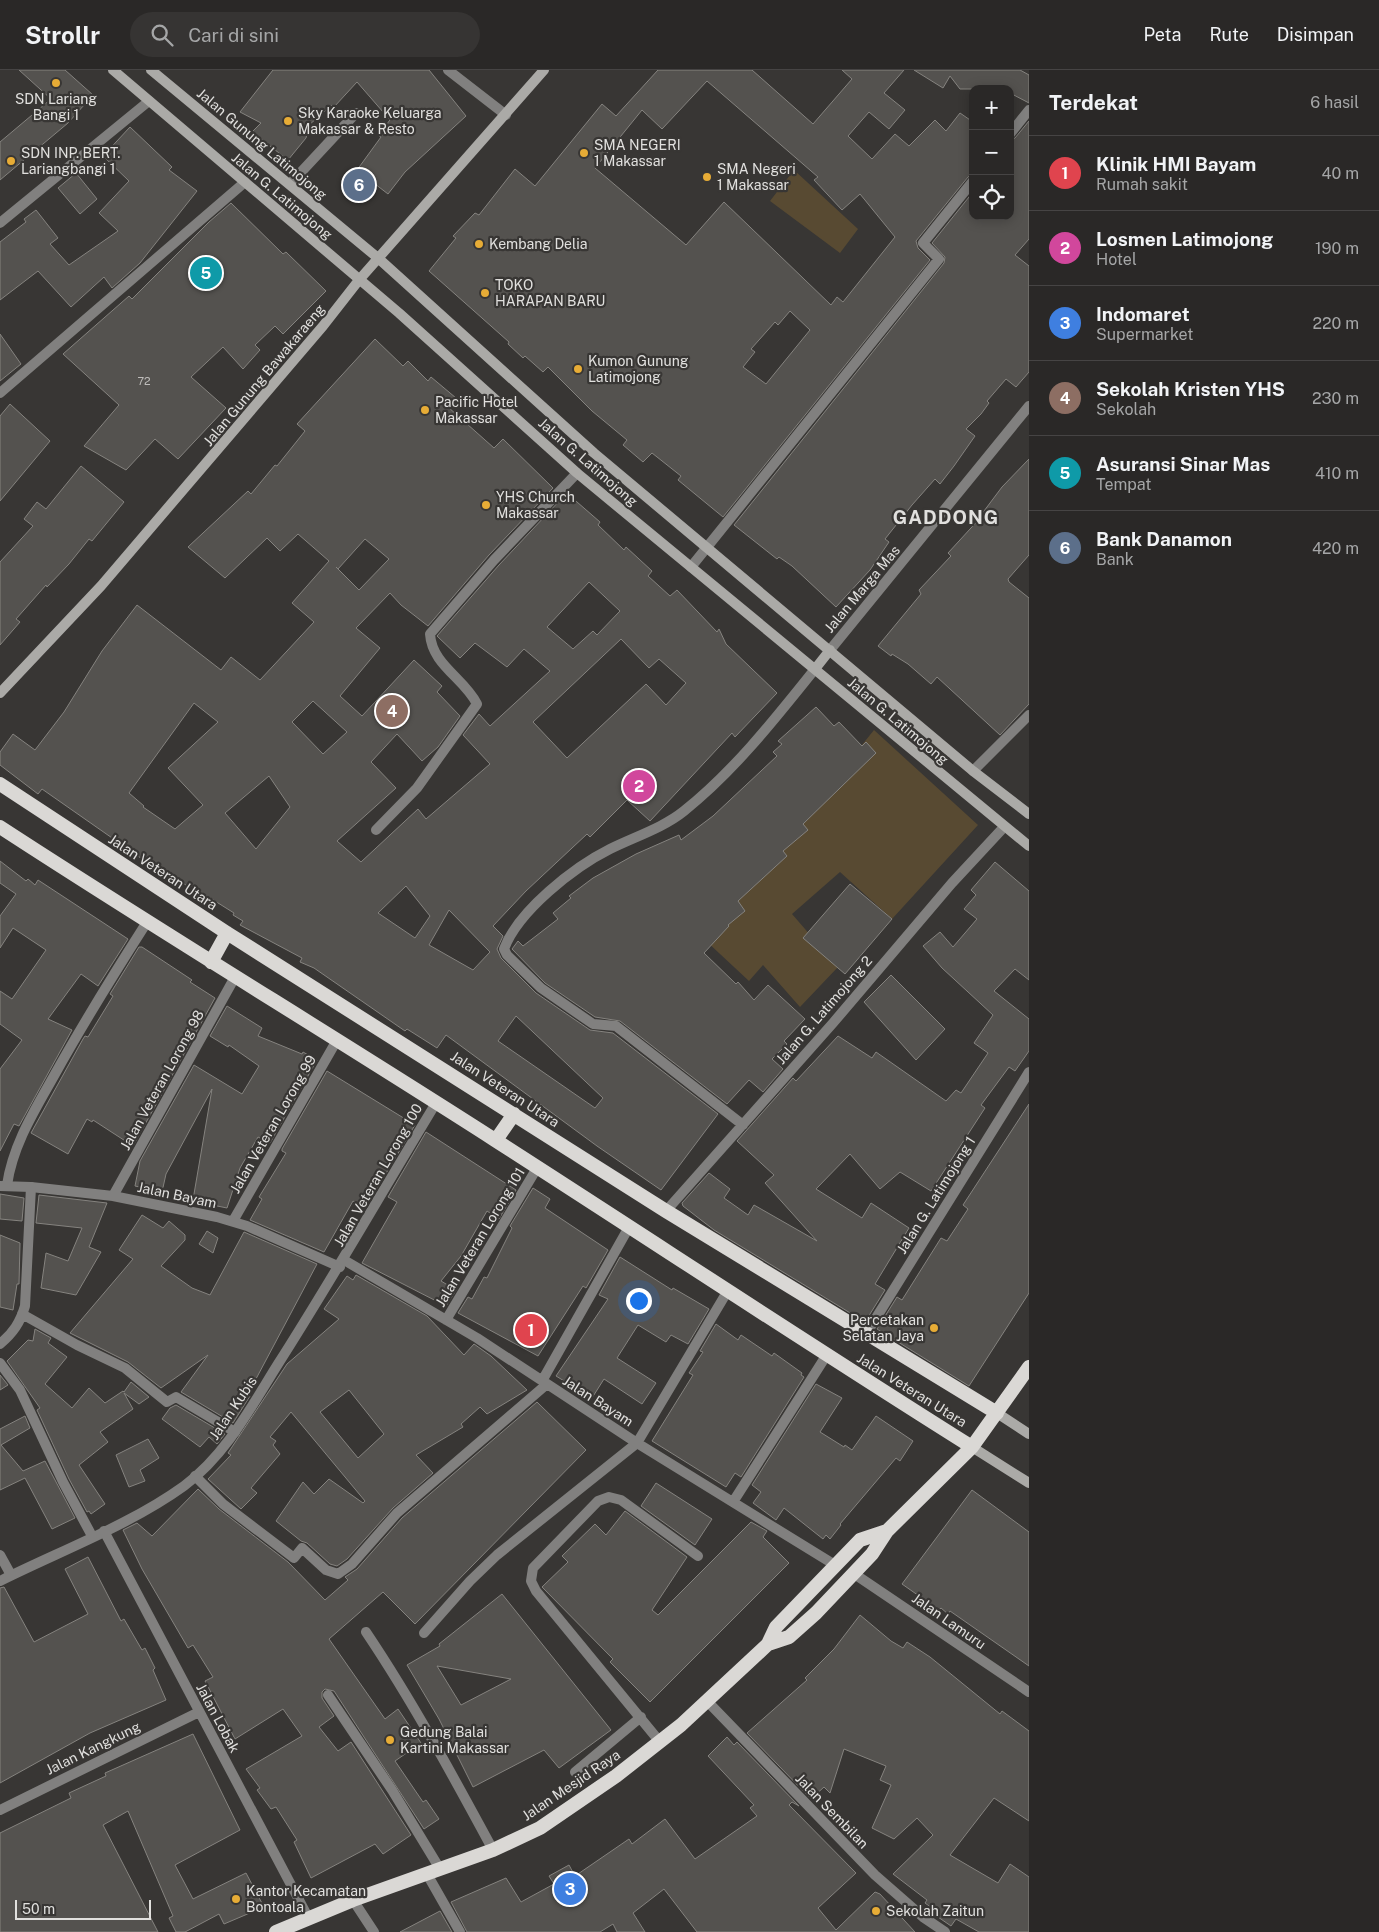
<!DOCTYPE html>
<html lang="id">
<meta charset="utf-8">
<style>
body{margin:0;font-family:"Public Sans",sans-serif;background:#363433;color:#f1f3f6}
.controls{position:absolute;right:15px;top:15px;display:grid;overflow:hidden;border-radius:10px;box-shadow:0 2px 12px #0003}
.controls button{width:45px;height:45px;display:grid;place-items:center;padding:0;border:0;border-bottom:1px solid #464444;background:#2a2827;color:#f1f3f6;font:25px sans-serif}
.scale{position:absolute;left:15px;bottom:12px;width:136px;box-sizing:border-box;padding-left:5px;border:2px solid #e1e0de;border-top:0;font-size:14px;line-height:18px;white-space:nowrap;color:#e1e0de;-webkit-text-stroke:4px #383634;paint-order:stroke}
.you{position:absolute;left:638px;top:1230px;width:18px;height:18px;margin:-12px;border:4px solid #fff;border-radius:50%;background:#1a73e8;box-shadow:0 0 0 8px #1a73e833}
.badge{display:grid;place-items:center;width:32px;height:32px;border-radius:50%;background:#1a73e8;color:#fff;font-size:16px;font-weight:700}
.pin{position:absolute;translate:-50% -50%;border:2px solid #fff;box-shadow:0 1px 5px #0006}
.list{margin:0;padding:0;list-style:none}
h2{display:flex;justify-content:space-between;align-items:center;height:65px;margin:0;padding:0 20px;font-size:21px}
h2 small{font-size:16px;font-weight:400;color:#a5a6a7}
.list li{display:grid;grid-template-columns:32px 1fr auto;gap:15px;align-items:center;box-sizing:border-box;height:75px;padding:0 20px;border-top:1px solid #464444}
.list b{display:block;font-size:19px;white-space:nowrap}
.list p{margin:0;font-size:16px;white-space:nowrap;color:#a5a6a7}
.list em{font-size:16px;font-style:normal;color:#a5a6a7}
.icon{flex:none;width:28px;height:28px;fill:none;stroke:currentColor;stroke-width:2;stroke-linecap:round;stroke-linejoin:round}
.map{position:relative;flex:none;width:1029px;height:1862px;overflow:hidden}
header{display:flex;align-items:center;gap:30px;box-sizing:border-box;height:70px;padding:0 25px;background:#2a2827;border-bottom:1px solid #464444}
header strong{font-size:24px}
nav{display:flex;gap:28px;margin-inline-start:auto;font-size:18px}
.search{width:350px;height:45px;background:#363433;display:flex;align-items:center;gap:12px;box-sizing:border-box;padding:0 18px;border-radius:28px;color:#a5a6a7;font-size:19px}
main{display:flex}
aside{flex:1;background:#2a2827}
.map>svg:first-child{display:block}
.green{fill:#584a32}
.building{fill:#54524f;stroke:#85837f;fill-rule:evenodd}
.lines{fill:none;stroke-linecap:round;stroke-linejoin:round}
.service{stroke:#81807f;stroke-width:10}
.minor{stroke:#81807f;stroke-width:10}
.secondary{stroke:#abaaa7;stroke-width:10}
.trunk{stroke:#dad8d5;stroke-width:14}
.poi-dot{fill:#e7ac36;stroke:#383634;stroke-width:2}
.labels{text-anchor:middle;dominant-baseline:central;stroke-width:4.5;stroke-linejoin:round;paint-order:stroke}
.number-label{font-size:11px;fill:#bebcba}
.poi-label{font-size:14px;fill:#e1e0de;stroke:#383634;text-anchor:start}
.street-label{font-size:14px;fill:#e1e0de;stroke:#383634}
.district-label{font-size:19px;font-weight:bold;letter-spacing:1px;fill:#e1e0de;stroke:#383634}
</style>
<header>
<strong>Strollr</strong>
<div class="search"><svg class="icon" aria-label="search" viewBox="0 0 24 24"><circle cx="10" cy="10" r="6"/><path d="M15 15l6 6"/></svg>Cari di sini</div>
<nav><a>Peta</a><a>Rute</a><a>Disimpan</a></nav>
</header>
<main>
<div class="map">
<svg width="1029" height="1862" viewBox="0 0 1029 1862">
<rect width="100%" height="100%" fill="#383634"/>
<path class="green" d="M794 100 858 159 840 183 770 131Z
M874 660 978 755 892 849 840 802 792 844 838 897 800 937 763 895 749 911 705 870Z"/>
<path class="building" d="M19 0H65L93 25 68 53 0 110V72L51 29Z
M273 0H429L466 46 405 102 388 124 357 100 381 67 378 65 390 50 357 12 334 37 332 35 309 55 306 68 288 90 252 62 261 53 240 42Z
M658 0H752L813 54 852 9 842 0H904L884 23 905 40 889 59 869 42 848 66 872 89 895 64 909 76 935 50 946 61 960 43 973 52V104L968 107 916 171 918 178 930 190 723 447 678 410 681 406 652 383 643 392 623 375 627 370 592 341 548 297 543 302 525 286 523 288 508 274 509 272 429 201 456 168 453 166 475 143 479 145 515 99 535 116 602 34 616 46ZM707 11 818 107 814 110 842 140 860 124 895 167 843 232 837 227 831 235 724 132 686 175 595 98 642 40 662 59ZM790 241 810 260 766 314 743 297 755 282 751 279 775 252 778 255Z
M914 0H1020L1029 5V33L1010 23V19H960L950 6 943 18Z
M1029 51V169L1015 185 1029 196V302L1016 317 1006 309 987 331 989 333 981 344 966 359 975 366 954 396 940 414 935 409 912 435 885 469 889 472 870 500 836 537 792 496 779 487 777 489 734 455 944 193 945 187 932 173 973 122V146H1010V71L1015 68Z
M130 57 172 97 169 100 197 121 140 193 112 218 104 207 71 237 38 201 0 230V172L26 152 24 149 36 140 58 168 50 174 69 195 118 161 99 143 129 111 103 86Z
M76 103 97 129 80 144 58 118Z
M231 133 283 184 286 182 326 221 283 264 275 256 255 275 260 280 243 299 223 277 191 307 226 338 178 389 155 369 126 400 84 376 119 335 63 284 129 226 132 229 209 152Z
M0 264 21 294 0 311Z
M375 269 403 296 408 291 428 311 431 307 456 328 448 337 494 378 503 369 553 418 489 485 428 556 401 535 390 523 356 558 380 578 340 626 362 646 414 590 442 616 437 622 460 646 438 677 422 691 397 664 371 692 396 718 337 771 361 792 418 739 426 749 490 694 463 665 479 644 490 656 550 601 524 579 507 597 475 573 460 588 437 566 499 495 563 427 566 429 569 425 600 452 598 455 624 480 626 477 652 501 648 506 670 526 677 520 717 562 719 559 726 574 777 623 735 667 732 663 650 751 627 730 590 767 587 764 526 821 493 856 503 866 497 879 501 888 536 923 590 960 613 963 718 1044 661 1120 597 1076 446 965 437 978 407 959 405 961 314 898 300 892 302 888 240 855 243 851 233 845 234 843 191 816 190 818 166 801 165 803 145 791 42 719 38 724 0 695V682L13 664 35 680 64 642 102 581 137 535 221 600 231 587 260 610 314 552 292 533 329 491 298 464 280 481 267 468 225 508 188 477 248 421 251 424 275 395 277 396 305 361 297 354ZM365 469 389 489 359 520 336 497 338 499ZM589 512 620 541 597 565 593 561 573 579 547 557ZM621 569 649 598 659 589 686 613 666 635 646 614 567 688 533 652ZM313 631 347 662 323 684 292 652ZM194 633 218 652 168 698 203 735 175 759 143 737 144 736 129 723ZM269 706 290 737 256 779 225 743ZM406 816 430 846 415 868 378 843ZM449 840 490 882 473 900 429 875ZM516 946 603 1028 595 1038 498 971Z
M10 334 50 371 0 431V346Z
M1029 389V485L1008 509 1009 512 1029 528V634L1000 665 937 607 931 614 908 594 892 584 891 586 878 576 921 524 919 520 951 486 948 483 982 446 981 445 1002 417Z
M81 396 124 432 92 471 89 469 69 494 47 517 46 515 16 549 20 552 0 575V492L33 456 24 449 37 432 46 439Z
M816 637 834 656 839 652 862 676 866 672 876 683 803 754 808 760 783 781 787 786 738 831 745 841 728 855 729 856 704 883 736 914 738 912 754 930 768 915 805 949 784 971 787 974 772 989 783 999 763 1022 749 1010 727 1034 620 951 595 947 545 913 512 879 518 871 523 876 558 849 553 843 571 828 569 826 593 808 636 784 679 765 681 770 713 746 777 686 773 682 782 674 778 671Z
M0 791 26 811 28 809 35 815 38 810 128 869 98 916 81 904 48 949 72 960 19 1056 14 1054 0 1081V999L22 970 0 954V921L12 929 46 880 13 858 0 878V846L16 824 0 813Z
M995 792 1029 821V910L1015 899 994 921 1029 949V981L1015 1001 1009 997 981 1035 985 1038 931 1121 900 1102 880 1119 850 1084 816 1119 862 1148 871 1133 909 1158 875 1214 885 1220 865 1252 714 1160 683 1136 682 1133 709 1103 730 1119 724 1128 748 1145 754 1135 817 1171 765 1113 774 1105 737 1071 793 1008 796 1011 838 966 872 988 876 982 946 1031 956 1020 961 1023 988 983 974 973 993 945 942 898 923 876 940 862 953 877 977 849 964 839 976 825 971 820Z
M850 814 892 849 845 904 803 868Z
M139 877H142L192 910 190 912 215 928 133 1076 93 1050 92 1052 87 1049 68 1084 31 1063 83 969 85 966 88 967 110 931 113 926 110 924Z
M891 905 945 959 916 990 864 932Z
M227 936 262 958 258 966 302 984 303 982 317 990 270 1073 258 1067 240 1098 227 1138 188 1130 194 1124 212 1019 166 1104 162 1122 135 1116 140 1091 194 995 242 1024 259 996 229 975 228 977 210 966Z
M327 1001 415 1055 376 1120 372 1118 362 1137 353 1131 324 1182 250 1150 262 1129 259 1127 286 1083 282 1081V1079Z
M1029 1034V1223L969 1316 877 1259 897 1227 902 1230 941 1168 947 1171 968 1139 963 1135Z
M426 1062 516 1120 499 1149 487 1141 461 1186 441 1211 456 1220 446 1236 362 1193 397 1132 388 1127Z
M533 1118 550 1129 545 1138 608 1180 586 1218 583 1216 538 1286 458 1243 468 1227 472 1229 484 1207 487 1208 512 1158 510 1156Z
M0 1124 24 1128 22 1151 0 1149Z
M39 1125 107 1133 89 1177 101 1182 76 1225 41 1218 46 1183 68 1191 82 1158 36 1153Z
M142 1145 163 1158 169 1151 185 1165V1170L161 1196 192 1218 210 1225 244 1162 317 1194 257 1307 239 1336 250 1326 233 1353 181 1322 208 1285 161 1318 128 1292 70 1263 133 1189 119 1180Z
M207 1161 218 1168 213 1183 199 1174Z
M0 1165 20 1173 19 1214H17L13 1240 0 1237Z
M620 1187 672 1220 673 1218 709 1239 688 1274 671 1265 666 1272 638 1255 617 1288 656 1313 642 1334 604 1309 592 1328 556 1306 608 1229 599 1225Z
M356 1205 427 1246 464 1285 474 1274 491 1286 527 1320 487 1344 480 1337 461 1354 463 1357 416 1385 433 1403 393 1438 347 1489 337 1496 330 1494 307 1473 301 1471 276 1451 303 1412 314 1424 329 1409 363 1433 365 1431 291 1342 270 1367 276 1371 273 1375 280 1384 251 1418 257 1423 241 1439 208 1409 231 1385 228 1383 287 1294 339 1249 324 1239 347 1206 353 1210ZM349 1320 384 1364 358 1388 320 1342Z
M716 1254 738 1270 741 1265 772 1286 774 1283 802 1303 801 1305 804 1307 741 1407 735 1403 726 1417 652 1371 693 1305 689 1303 703 1282 700 1281Z
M35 1259 51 1268 48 1273 67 1287 45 1314 72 1338 89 1318 105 1333 123 1321 124 1322 131 1312 149 1327 139 1334 124 1323 133 1339 100 1362 108 1372 79 1395 105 1434 91 1444 89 1441 87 1442 69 1409 37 1340 40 1338 7 1291 28 1270 33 1271Z
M0 1305 8 1315 0 1320Z
M816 1314 842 1328 820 1362 844 1377 845 1375 852 1380 876 1346 913 1371 900 1391 896 1388 840 1454 841 1455 830 1469 826 1465 823 1469 784 1438 776 1450 753 1433 761 1422 752 1415Z
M537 1332 586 1380 415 1554 383 1522 329 1569 385 1649 398 1639 421 1673 395 1691 423 1732 426 1730 439 1749 424 1759 334 1621 325 1619 322 1622V1628L334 1646 319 1657 338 1681 351 1672 411 1765 383 1784 375 1774 311 1808 294 1772 297 1770 276 1737 271 1739 257 1720 260 1718 246 1699 302 1666 283 1639 235 1669 205 1611 213 1607 193 1575 188 1578 142 1499 123 1460 137 1453 152 1466 198 1419 219 1439 288 1492 325 1530 348 1510 345 1507 357 1499 402 1448Z
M176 1335 225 1364 217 1374 209 1367 200 1377 162 1349 170 1338Z
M25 1346 30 1358 1 1375 23 1401 45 1391 75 1448 52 1459 25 1408 0 1420V1359Z
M148 1369 159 1388 140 1400 145 1411 129 1417 116 1385Z
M656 1413 712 1449 695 1475 641 1436Z
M972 1420 1029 1462V1596L950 1541 948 1544 941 1538 939 1540 902 1514Z
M625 1441 687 1487 652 1540 658 1545 751 1452 767 1461 763 1467 789 1493 650 1632 610 1592 613 1589 542 1517 568 1492 562 1486 595 1454 606 1465Z
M88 1487 121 1551 124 1549 142 1580 145 1578 155 1598 153 1600 166 1630 90 1663 0 1713V1518L4 1517 34 1572 88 1544 65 1499Z
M502 1524 611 1660 559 1698 544 1680 473 1717 439 1649 407 1595 440 1576 439 1574ZM437 1596 511 1609 461 1635Z
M860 1545 891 1571 903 1578 907 1572 930 1587 1000 1644 1002 1641 1029 1661V1751L994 1728 950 1785 998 1813 1010 1794 1029 1807V1862H979L956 1849 951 1856 938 1847 940 1844 925 1833 927 1830 893 1804 933 1765 917 1748 894 1769 872 1758 891 1715 880 1710 886 1696 844 1679 830 1723 824 1717 811 1729 747 1663 807 1610 805 1608 834 1579Z
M193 1664 240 1760 175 1795 193 1829 246 1803 264 1837 224 1854 219 1844 185 1862H176L169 1848 173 1846 128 1741 103 1755 158 1862H0V1763L71 1728 69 1723 106 1706 105 1703Z
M727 1667 734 1675 737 1672 799 1736 792 1732 789 1735 856 1803 818 1838 836 1860 875 1822 880 1824 915 1862H697L664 1819 633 1843 645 1862H617L613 1854 600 1862H467L451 1832 506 1808 521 1832 554 1814 549 1806 569 1795 575 1806 629 1769 632 1774 665 1749 695 1789 757 1746 750 1738 754 1735 708 1686Z
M440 1841 452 1862H400Z"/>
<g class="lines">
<path class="service" d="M290 114 356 43
M7 1115C13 1074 35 1040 55 1004 84 952 115 902 147 852
M0 1116 31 1117 113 1126 217 1147 247 1156 340 1197
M113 1126 235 907
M233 1151 337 970
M0 1511C60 1481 130 1455 184 1416 226 1385 251 1337 278 1294 333 1208 383 1120 436 1033
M366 1562C413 1632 453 1706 493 1780
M424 1563 470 1511 497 1485 637 1373
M328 1625 392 1720 440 1799
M660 1672 536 1521 531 1511 533 1498 598 1431 609 1427 621 1430 698 1486
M575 1702 641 1647"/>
<path class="minor" d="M448 0 506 45
M1010 64 1029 40
M0 153 149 31
M0 323 245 112
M691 497 939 189 923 173 973 111
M830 580 1029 336
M973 701 1029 645
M376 760 417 718 477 634C464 608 432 595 430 564L494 490 577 403
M743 1055 616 956 593 954 541 918 507 885 504 879C518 841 574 797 610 779 634 767 663 758 684 741 734 701 775 649 815 599
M666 1141 833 953 952 813 1004 757
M344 1190 477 1268 637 1373 835 1495
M22 1244 77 1275 125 1298 167 1332 176 1327 235 1362
M446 1250 537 1098
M866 1264 1029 1002
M0 1274C13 1263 20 1253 25 1236L31 1117
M0 1293 20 1320 63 1412 92 1466
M542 1311 629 1157
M637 1373 727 1222
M195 1406 223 1434 294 1488 302 1478 326 1500 338 1504 352 1494 397 1443 547 1314
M733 1432 826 1286
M104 1461 308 1847
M0 1485 11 1505
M853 1503 1029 1622
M707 1631 875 1805 923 1847 945 1862
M0 1740 199 1642
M427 1804 460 1862
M353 1830 374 1862"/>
<path class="secondary" d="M113 0 399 243 577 403 1029 776
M151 0 378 188 594 383 973 701 1029 744
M815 599 830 580
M0 623 101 516 323 256 359 210 544 0
M997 1343 1029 1364
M972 1377 1029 1413"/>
<path class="trunk" d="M0 714 227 863 666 1141 997 1343
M0 757C164 864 330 964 495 1070 654 1172 811 1276 972 1377
M211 892 227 863
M496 1070 514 1044
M768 1574 776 1557 860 1470 887 1461
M276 1862 353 1830 493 1780 540 1758 616 1706 681 1655 768 1574 789 1567 816 1543 872 1484 887 1461 972 1377 1029 1297"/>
</g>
<g class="poi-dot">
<circle cx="56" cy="13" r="5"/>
<circle cx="288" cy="51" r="5"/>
<circle cx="584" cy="83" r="5"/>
<circle cx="11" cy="91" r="5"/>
<circle cx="707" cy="107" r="5"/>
<circle cx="479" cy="174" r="5"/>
<circle cx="485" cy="223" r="5"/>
<circle cx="578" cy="299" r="5"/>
<circle cx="425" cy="340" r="5"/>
<circle cx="486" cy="435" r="5"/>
<circle cx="934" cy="1258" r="5"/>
<circle cx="390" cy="1670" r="5"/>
<circle cx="236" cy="1829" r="5"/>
<circle cx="876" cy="1841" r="5"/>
</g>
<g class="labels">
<g class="number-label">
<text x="144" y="311">72</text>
</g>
<g class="poi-label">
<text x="56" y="29" text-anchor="middle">SDN Lariang<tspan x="56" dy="16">Bangi 1</tspan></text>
<text x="298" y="43">Sky Karaoke Keluarga<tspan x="298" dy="16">Makassar &amp; Resto</tspan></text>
<text x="594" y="75">SMA NEGERI<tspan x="594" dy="16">1 Makassar</tspan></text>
<text x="21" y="83">SDN INP. BERT.<tspan x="21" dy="16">Lariangbangi 1</tspan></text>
<text x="717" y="99">SMA Negeri<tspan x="717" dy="16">1 Makassar</tspan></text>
<text x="489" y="174">Kembang Delia</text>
<text x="495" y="215">TOKO<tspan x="495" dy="16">HARAPAN BARU</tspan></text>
<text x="588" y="291">Kumon Gunung<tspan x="588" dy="16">Latimojong</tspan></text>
<text x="435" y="332">Pacific Hotel<tspan x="435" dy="16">Makassar</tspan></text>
<text x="496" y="427">YHS Church<tspan x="496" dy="16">Makassar</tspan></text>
<text x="924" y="1250" text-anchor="end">Percetakan<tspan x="924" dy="16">Selatan Jaya</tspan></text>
<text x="400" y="1662">Gedung Balai<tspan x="400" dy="16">Kartini Makassar</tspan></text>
<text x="246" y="1821">Kantor Kecamatan<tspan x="246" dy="16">Bontoala</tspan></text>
<text x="886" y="1841">Sekolah Zaitun</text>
</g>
<g class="street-label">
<text transform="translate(262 74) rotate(40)">Jalan Gunung Latimojong</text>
<text transform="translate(282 126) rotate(40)">Jalan G. Latimojong</text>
<text transform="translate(264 305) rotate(-50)">Jalan Gunung Bawakaraeng</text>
<text transform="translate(588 392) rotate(41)">Jalan G. Latimojong</text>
<text transform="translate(862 519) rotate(-50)">Jalan Marga Mas</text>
<text transform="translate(898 651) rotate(40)">Jalan G. Latimojong</text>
<text transform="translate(163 802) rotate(33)">Jalan Veteran Utara</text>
<text transform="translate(824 940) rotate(-49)">Jalan G. Latimojong 2</text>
<text transform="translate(162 1010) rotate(-61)">Jalan Veteran Lorong 98</text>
<text transform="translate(505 1019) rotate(33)">Jalan Veteran Utara</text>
<text transform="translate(273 1054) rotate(-60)">Jalan Veteran Lorong 99</text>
<text transform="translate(378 1105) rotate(-60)">Jalan Veteran Lorong 100</text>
<text transform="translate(177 1125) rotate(12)">Jalan Bayam</text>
<text transform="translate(936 1125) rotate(-58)">Jalan G. Latimojong 1</text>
<text transform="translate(480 1167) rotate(-59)">Jalan Veteran Lorong 101</text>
<text transform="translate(912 1320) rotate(32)">Jalan Veteran Utara</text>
<text transform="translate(598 1331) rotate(33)">Jalan Bayam</text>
<text transform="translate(233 1338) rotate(-56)">Jalan Kubis</text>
<text transform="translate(949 1551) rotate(35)">Jalan Lamuru</text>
<text transform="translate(218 1648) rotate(62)">Jalan Lobak</text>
<text transform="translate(93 1678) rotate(-26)">Jalan Kangkung</text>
<text transform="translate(571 1715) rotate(-34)">Jalan Mesjid Raya</text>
<text transform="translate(832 1741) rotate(46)">Jalan Sembilan</text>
</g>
<g class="district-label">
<text x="946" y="447">GADDONG</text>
</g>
</g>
</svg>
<div class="controls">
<button>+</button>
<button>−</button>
<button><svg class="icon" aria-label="locate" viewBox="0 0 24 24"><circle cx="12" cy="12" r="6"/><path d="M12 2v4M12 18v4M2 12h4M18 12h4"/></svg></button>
</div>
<div class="scale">50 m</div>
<div class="you"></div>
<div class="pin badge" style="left:531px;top:1260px;background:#e0444e">1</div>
<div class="pin badge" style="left:639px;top:716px;background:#d1479c">2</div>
<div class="pin badge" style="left:570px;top:1819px;background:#3f7fe0">3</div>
<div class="pin badge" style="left:392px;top:641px;background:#8d6e63">4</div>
<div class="pin badge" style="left:206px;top:203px;background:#0f9aa8">5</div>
<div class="pin badge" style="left:359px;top:115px;background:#5c6f8a">6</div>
</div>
<aside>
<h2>Terdekat<small>6 hasil</small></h2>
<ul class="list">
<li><span class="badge" style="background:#e0444e">1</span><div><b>Klinik HMI Bayam</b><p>Rumah sakit</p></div><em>40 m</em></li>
<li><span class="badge" style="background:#d1479c">2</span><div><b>Losmen Latimojong</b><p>Hotel</p></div><em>190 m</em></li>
<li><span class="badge" style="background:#3f7fe0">3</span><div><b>Indomaret</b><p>Supermarket</p></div><em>220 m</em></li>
<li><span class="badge" style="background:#8d6e63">4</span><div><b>Sekolah Kristen YHS</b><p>Sekolah</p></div><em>230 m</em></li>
<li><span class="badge" style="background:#0f9aa8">5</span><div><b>Asuransi Sinar Mas</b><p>Tempat</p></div><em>410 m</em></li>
<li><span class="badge" style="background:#5c6f8a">6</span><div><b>Bank Danamon</b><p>Bank</p></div><em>420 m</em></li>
</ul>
</aside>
</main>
